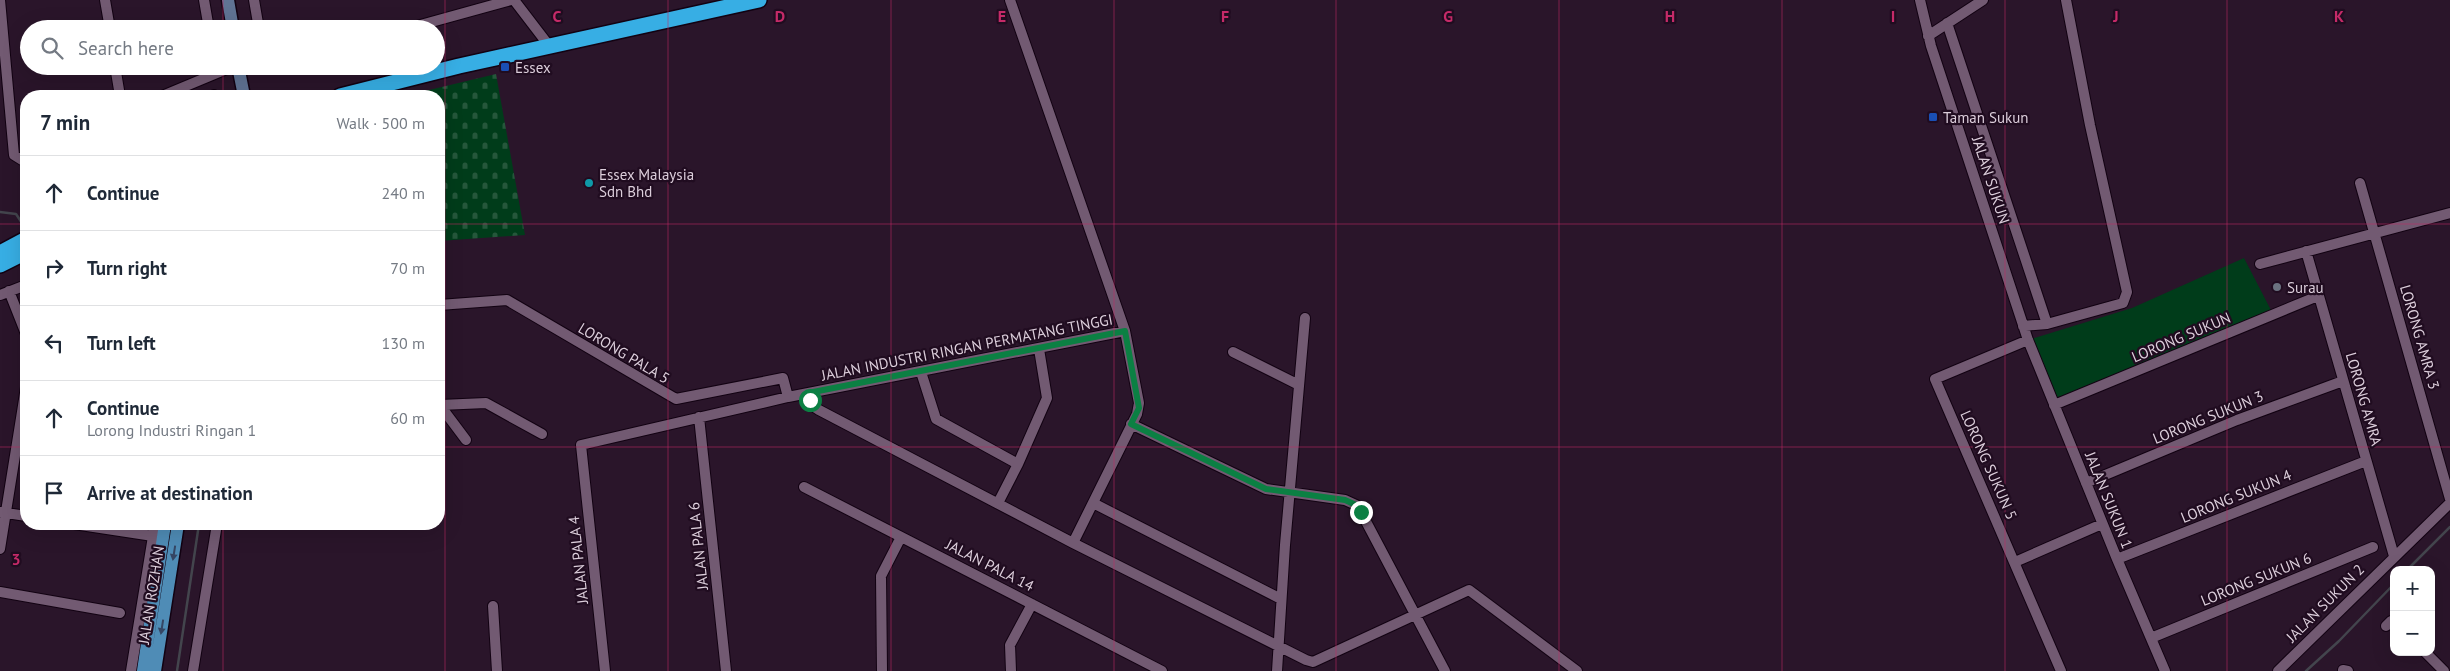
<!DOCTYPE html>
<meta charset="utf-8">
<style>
body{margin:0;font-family:"PT Sans",sans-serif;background:#f2f2f3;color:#1f2937}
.controls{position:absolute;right:15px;bottom:15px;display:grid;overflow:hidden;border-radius:10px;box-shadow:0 5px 20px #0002}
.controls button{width:45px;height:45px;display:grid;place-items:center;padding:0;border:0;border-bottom:1px solid #e0e1e3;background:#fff;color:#1f2937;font:25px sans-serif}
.stop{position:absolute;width:15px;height:15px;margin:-11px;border:4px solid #0b8043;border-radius:50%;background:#fff}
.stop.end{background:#0b8043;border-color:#fff;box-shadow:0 1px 5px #0008}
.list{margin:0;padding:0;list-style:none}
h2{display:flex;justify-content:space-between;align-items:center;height:65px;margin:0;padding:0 20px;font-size:21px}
h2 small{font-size:16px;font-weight:400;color:#747a83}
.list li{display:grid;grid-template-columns:32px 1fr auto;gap:15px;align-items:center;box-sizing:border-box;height:75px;padding:0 20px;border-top:1px solid #e0e1e3}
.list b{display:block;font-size:19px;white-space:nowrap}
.list p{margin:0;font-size:16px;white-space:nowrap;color:#747a83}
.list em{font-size:16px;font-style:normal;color:#747a83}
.icon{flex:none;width:28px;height:28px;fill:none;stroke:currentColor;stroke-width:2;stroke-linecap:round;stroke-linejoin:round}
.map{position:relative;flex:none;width:2450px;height:671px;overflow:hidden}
.search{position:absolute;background:#fff;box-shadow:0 5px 20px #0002;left:20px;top:20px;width:425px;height:55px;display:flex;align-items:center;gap:12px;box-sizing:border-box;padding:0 18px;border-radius:28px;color:#747a83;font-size:19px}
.panel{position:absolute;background:#fff;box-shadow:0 5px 20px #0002;left:20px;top:90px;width:425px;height:440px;border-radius:20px}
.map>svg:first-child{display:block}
.green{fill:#003c1a}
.cemetery{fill:url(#cemetery-stones)}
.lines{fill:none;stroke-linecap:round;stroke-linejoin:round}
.stream{stroke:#43454d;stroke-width:2.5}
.street-casing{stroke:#120212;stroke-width:12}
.secondary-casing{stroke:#120212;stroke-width:15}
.primary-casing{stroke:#120212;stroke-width:15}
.highway-casing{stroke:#120212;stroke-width:18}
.street{stroke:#725a72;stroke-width:10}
.secondary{stroke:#607394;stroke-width:12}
.primary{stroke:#4f8cb6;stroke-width:12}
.highway{stroke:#37aee4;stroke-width:15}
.oneway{fill:#354664}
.route{stroke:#0b8043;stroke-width:6}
.grid{fill:none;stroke:#c52a68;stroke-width:1;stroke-opacity:0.55}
.transit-dot{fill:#1a4fb4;stroke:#200c20;stroke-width:2}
.culture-dot{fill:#0f9aa8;stroke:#200c20;stroke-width:2}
.worship-dot{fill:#6b7280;stroke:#200c20;stroke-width:2}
.labels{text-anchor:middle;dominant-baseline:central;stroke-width:4.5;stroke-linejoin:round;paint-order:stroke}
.poi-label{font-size:15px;fill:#dccedb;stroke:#200c20;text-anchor:start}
.street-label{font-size:15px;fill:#dccedb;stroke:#200c20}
.grid-label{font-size:16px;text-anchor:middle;font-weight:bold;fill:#c52a68;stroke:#200c20;stroke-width:4.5;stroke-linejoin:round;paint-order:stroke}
</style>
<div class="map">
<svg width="2450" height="671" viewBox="0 0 2450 671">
<defs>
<pattern id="cemetery-stones" width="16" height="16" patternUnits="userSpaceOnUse" patternTransform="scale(1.25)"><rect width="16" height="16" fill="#003c1a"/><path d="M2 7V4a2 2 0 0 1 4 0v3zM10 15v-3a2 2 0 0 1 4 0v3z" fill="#25573b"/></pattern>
</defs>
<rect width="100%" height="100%" fill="#2a152a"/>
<path class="green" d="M2244 258 2273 314 2054 405 2028 340 2132 308Z"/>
<path class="cemetery" d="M496 74 525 235 439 241V96H404Z"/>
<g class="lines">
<path class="stream" d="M0 212 16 214 26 229
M2407 570 2450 527
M177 671 199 524
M2306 671 2339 641 2394 584"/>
<defs>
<path id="street" d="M0 0 14 155 22 160 26 159
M105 0 110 29
M204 0 209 29
M254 0 259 29
M514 0 550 47
M1010 0 1125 331 1139 403 1137 414 1073 543
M1920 0 1931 46 2028 340 2117 559 2165 671
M1947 23 2047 324
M406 29 511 0
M1928 36 1983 0
M115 66 120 96
M162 96 234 66
M212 96 214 95
M2360 183 2450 499
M2306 251 2394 556
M2260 264 2450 213
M9 291 26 334
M0 295 26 285
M439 305 507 300 676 399 783 378 788 397
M2023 326 2047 324 2123 303 2127 292 2090 125 2066 0
M2028 340 1935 379 2061 671
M1233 352 1299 385
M921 372 936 419 1018 464
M808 393 813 406 819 410 1073 543 1306 660 1313 662 1469 590 1577 671
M439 404 466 440
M440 405 486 403 542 434
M2054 405 2318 296
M699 417 726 671
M1131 424 1266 489 1345 500 1356 505 1361 512 1445 671
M2086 483 2237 420 2343 381
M804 487 1162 671
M998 503 1018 464 1047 398 1039 349
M1093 503 1281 599
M0 512 26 516
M74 524 153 536
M0 549 26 387
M2117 559 2366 461
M2015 562 2102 524
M0 592 120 613
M493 606 497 671
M2386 626 2391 621 2394 622
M2151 638 2373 547
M2425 652 2444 671
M2343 670 2348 671
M131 671 155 524
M193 671 217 524
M605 671 581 445 788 397 1125 331
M882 671 881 576 901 537
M1011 671 1010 645 1032 604
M1277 671 1285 545 1305 318
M2278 671 2450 503"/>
<path id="secondary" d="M228 0 233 29
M238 66 244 96"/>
<path id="primary" d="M143 671 165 524
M155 671 178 524"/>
<path id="highway" d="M340 96 459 66 759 0
M0 253 26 239
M0 265 26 252"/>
</defs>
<use href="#street" class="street-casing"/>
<use href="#secondary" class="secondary-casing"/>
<use href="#primary" class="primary-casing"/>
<use href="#highway" class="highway-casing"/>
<use href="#street" class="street"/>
<use href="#secondary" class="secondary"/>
<use href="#primary" class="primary"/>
<use href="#highway" class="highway"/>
</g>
<defs><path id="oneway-solid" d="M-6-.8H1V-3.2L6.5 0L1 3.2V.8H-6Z" transform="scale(1.25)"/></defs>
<g class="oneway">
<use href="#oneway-solid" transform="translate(174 553) rotate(99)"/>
<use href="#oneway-solid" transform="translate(162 627) rotate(99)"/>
</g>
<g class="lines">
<path class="route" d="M810 400 808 393 1125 331 1139 408 1131 424 1266 489 1345 500 1356 505 1361 512"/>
</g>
<path class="grid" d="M223 0V29M445 0V671M668 0V671M891 0V671M1114 0V671M1336 0V671M1559 0V671M1782 0V671M2005 0V671M2227 0V671M223 66V96M0 224H26M439 224H2450M0 447H26M439 447H2450M223 524V671"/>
<g class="transit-dot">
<rect x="500" y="62" width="10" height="10" rx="2.5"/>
<rect x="1928" y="112" width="10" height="10" rx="2.5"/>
</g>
<circle class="culture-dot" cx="589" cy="183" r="5"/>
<circle class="worship-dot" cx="2277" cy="287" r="5"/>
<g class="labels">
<g class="poi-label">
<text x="515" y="67">Essex</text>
<text x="1943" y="117">Taman Sukun</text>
<text x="599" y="174">Essex Malaysia<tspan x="599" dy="17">Sdn Bhd</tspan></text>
<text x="2287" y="287">Surau</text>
</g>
<g class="street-label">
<text transform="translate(1991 180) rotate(72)">JALAN SUKUN</text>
<text transform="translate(2181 337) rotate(-23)">LORONG SUKUN</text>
<text transform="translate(2420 337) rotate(74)">LORONG AMRA 3</text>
<text transform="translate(967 347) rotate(-11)">JALAN INDUSTRI RINGAN PERMATANG TINGGI</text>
<text transform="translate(624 353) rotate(31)">LORONG PALA 5</text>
<text transform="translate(2364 399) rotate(74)">LORONG AMRA</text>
<text transform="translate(2208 417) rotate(-22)">LORONG SUKUN 3</text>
<text transform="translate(1989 465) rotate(66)">LORONG SUKUN 5</text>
<text transform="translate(2236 496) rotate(-22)">LORONG SUKUN 4</text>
<text transform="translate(2109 500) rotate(68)">JALAN SUKUN 1</text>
<text transform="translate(698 546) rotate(-96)">JALAN PALA 6</text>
<text transform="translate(578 560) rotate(-96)">JALAN PALA 4</text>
<text transform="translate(990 565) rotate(27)">JALAN PALA 14</text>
<text transform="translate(2256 579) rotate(-22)">LORONG SUKUN 6</text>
<text transform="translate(151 595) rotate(-81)">JALAN ROZHAN</text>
<text transform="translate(2325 603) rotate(-45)">JALAN SUKUN 2</text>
</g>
</g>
<g class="grid-label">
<text x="557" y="22">C</text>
<text x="780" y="22">D</text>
<text x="1002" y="22">E</text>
<text x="1225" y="22">F</text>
<text x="1448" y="22">G</text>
<text x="1670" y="22">H</text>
<text x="1893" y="22">I</text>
<text x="2116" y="22">J</text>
<text x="2339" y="22">K</text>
<text x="16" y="565">3</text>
</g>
</svg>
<div class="controls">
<button>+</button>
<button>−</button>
</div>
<div class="stop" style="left:810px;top:400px"></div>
<div class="stop end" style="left:1361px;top:512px"></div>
<div class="search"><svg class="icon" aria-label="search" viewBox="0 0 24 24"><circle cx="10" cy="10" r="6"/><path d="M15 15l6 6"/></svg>Search here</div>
<section class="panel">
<h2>7 min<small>Walk · 500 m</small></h2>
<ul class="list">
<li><svg class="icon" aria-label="ahead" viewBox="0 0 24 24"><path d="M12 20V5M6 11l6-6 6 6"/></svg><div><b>Continue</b></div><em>240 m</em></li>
<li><svg class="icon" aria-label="right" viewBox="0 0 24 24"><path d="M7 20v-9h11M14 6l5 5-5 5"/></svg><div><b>Turn right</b></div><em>70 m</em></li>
<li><svg class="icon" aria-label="left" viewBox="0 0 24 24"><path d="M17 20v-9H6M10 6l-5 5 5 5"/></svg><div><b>Turn left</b></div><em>130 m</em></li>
<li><svg class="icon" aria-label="ahead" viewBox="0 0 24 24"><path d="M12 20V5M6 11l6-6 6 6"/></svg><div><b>Continue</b><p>Lorong Industri Ringan 1</p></div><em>60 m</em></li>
<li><svg class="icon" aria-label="arrive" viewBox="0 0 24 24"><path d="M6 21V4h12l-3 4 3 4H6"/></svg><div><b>Arrive at destination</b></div></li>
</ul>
</section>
</div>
